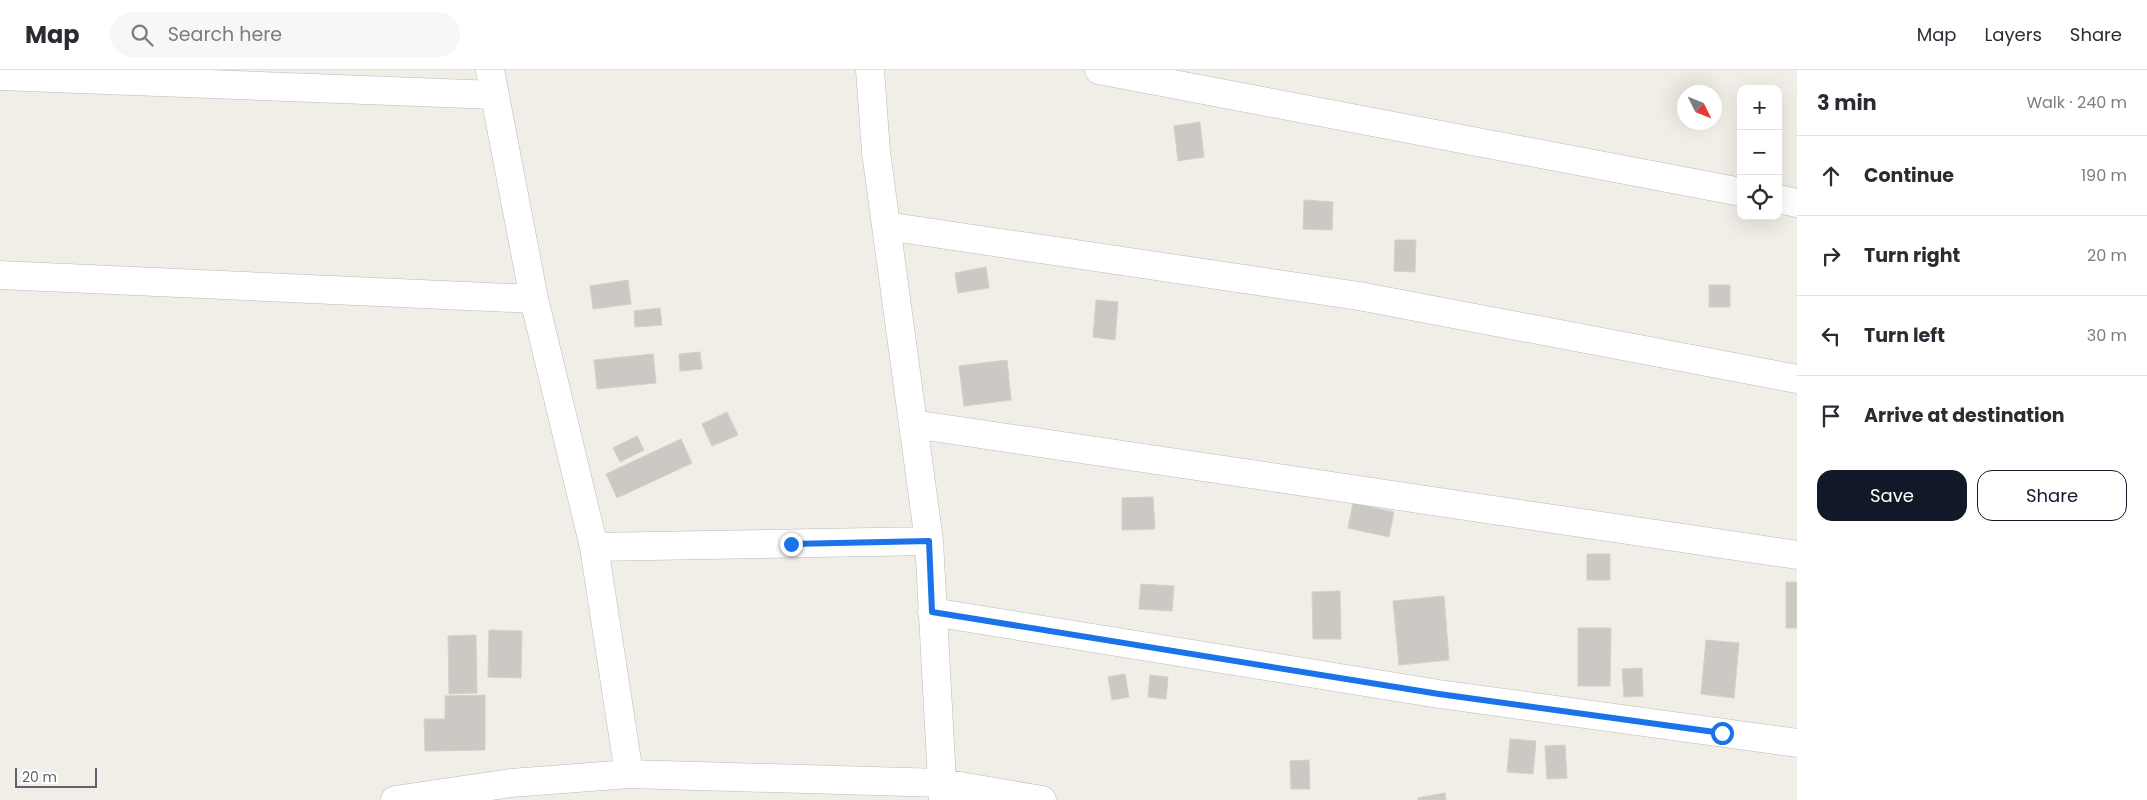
<!DOCTYPE html>
<meta charset="utf-8">
<style>
body{margin:0;font-family:Poppins,sans-serif;background:#f7f7f7;color:#2b2b33}
.controls{position:absolute;right:15px;top:15px;display:grid;overflow:hidden;border-radius:10px;box-shadow:0 5px 20px #0002}
.controls button{width:45px;height:45px;display:grid;place-items:center;padding:0;border:0;border-bottom:1px solid #e1e1e2;background:#fff;color:#2b2b33;font:25px sans-serif}
.compass{position:absolute;left:1677px;top:15px;width:45px;height:45px;border-radius:50%;background:#fff;box-shadow:0 5px 20px #0002;rotate:133deg}
.scale{position:absolute;left:15px;bottom:12px;width:82px;box-sizing:border-box;padding-left:5px;border:2px solid #5e6368;border-top:0;font-size:14px;line-height:18px;white-space:nowrap;color:#5e6368;-webkit-text-stroke:4px #fff;paint-order:stroke}
.stop{position:absolute;width:15px;height:15px;margin:-11px;border:4px solid #1a73e8;border-radius:50%;background:#fff}
.stop.end{background:#1a73e8;border-color:#fff;box-shadow:0 1px 5px #0008}
.list{margin:0;padding:0;list-style:none}
h2{display:flex;justify-content:space-between;align-items:center;height:65px;margin:0;padding:0 20px;font-size:21px}
h2 small{font-size:16px;font-weight:400;color:#7c7c81}
.list li{display:grid;grid-template-columns:32px 1fr auto;gap:15px;align-items:center;box-sizing:border-box;height:80px;padding:0 20px;border-top:1px solid #e1e1e2}
.list b{display:block;font-size:19px;white-space:nowrap}
.list em{font-size:16px;font-style:normal;color:#7c7c81}
.actions{display:flex;gap:10px;padding:15px 20px}
.actions a{flex:1;padding:11px 0;border:1px solid #111827;border-radius:15px;text-align:center;font-size:18px;color:#111827}
.actions .main{background:#111827;color:#fff}
.icon{flex:none;width:28px;height:28px;fill:none;stroke:currentColor;stroke-width:2;stroke-linecap:round;stroke-linejoin:round}
.map{position:relative;flex:none;width:1797px;height:730px;overflow:hidden}
header{display:flex;align-items:center;gap:30px;box-sizing:border-box;height:70px;padding:0 25px;background:#fff;border-bottom:1px solid #e1e1e2}
header strong{font-size:24px}
nav{display:flex;gap:28px;margin-inline-start:auto;font-size:18px}
.search{width:350px;height:45px;background:#f7f7f7;display:flex;align-items:center;gap:12px;box-sizing:border-box;padding:0 18px;border-radius:28px;color:#7c7c81;font-size:19px}
main{display:flex}
aside{flex:1;background:#fff}
.map>svg:first-child{display:block}
.building{fill:#ccc9c4;stroke:#d6d0c5}
.lines{fill:none;stroke-linecap:round;stroke-linejoin:round}
.minor-casing{stroke:#b7babe;stroke-width:29}
.minor{stroke:#fff;stroke-width:28}
.route{stroke:#1a73e8;stroke-width:6}
</style>
<header>
<strong>Map</strong>
<div class="search"><svg class="icon" aria-label="search" viewBox="0 0 24 24"><circle cx="10" cy="10" r="6"/><path d="M15 15l6 6"/></svg>Search here</div>
<nav><a>Map</a><a>Layers</a><a>Share</a></nav>
</header>
<main>
<div class="map">
<svg width="1797" height="730" viewBox="0 0 1797 730">
<rect width="100%" height="100%" fill="#f1eee7"/>
<path class="building" d="M1200 52 1204 87 1178 91 1174 56Z
M1304 130 1333 132 1332 160 1303 159Z
M1395 170H1416L1415 202 1394 201Z
M986 197 989 218 958 223 955 203Z
M628 210 631 234 593 239 590 216Z
M1709 215H1730V237H1709Z
M1096 230 1118 232 1115 270 1093 267Z
M660 238 662 255 635 257 634 241Z
M700 282 702 299 680 301 679 284Z
M653 284 656 313 597 319 594 290Z
M1007 290 1011 330 964 336 959 296Z
M727 342 738 365 712 376 702 354Z
M637 366 644 380 620 392 613 378Z
M681 369 692 393 617 428 606 404Z
M1153 427 1155 459 1122 460V428Z
M1353 433 1394 442 1389 467 1348 458Z
M1587 484H1610V510H1587Z
M1786 512H1797V558H1786Z
M1141 514 1174 516 1172 541 1139 539Z
M1340 521 1341 569H1313L1312 522Z
M1444 526 1449 590 1399 595 1393 531Z
M1578 558H1611L1610 616H1578Z
M489 560 522 561 521 608 488 607Z
M476 565 477 623 449 624 448 566Z
M1706 570 1739 573 1734 628 1701 624Z
M1642 598 1643 626 1624 627 1622 599Z
M1125 604 1129 627 1112 630 1108 607Z
M1150 605 1168 607 1166 629 1148 627Z
M485 625V680L425 681 424 649H445V626Z
M1510 669 1536 671 1533 704 1507 702Z
M1565 675 1567 708 1547 709 1545 676Z
M1309 690 1310 719H1291L1290 691Z
M1445 723 1446 730H1418V728Z"/>
<g class="lines">
<defs>
<path id="minor" d="M490 0 534 229 594 477 629 704
M870 0 876 82 929 471 943 730
M1099 0 1741 122
M0 6 495 25
M1778 129 1797 133
M886 156 1359 226 1797 309
M0 205 534 229
M913 354 1797 485
M594 477 929 471
M932 542 1439 624 1797 673
M395 730 511 713 629 704 942 713 1042 730"/>
</defs>
<use href="#minor" class="minor-casing"/>
<use href="#minor" class="minor"/>
</g>
<g class="lines">
<path class="route" d="M791 474 929 471 932 542 1439 624 1722 663"/>
</g>
</svg>
<div class="controls">
<button>+</button>
<button>−</button>
<button><svg class="icon" aria-label="locate" viewBox="0 0 24 24"><circle cx="12" cy="12" r="6"/><path d="M12 2v4M12 18v4M2 12h4M18 12h4"/></svg></button>
</div>
<svg class="compass" viewBox="-18 -18 36 36"><path d="M0-13l5 13h-10z" fill="#e53935"/><path d="M0 13l5-13h-10z" fill="#7c7c81"/></svg>
<div class="scale">20 m</div>
<div class="stop" style="left:1722px;top:663px"></div>
<div class="stop end" style="left:791px;top:474px"></div>
</div>
<aside>
<h2>3 min<small>Walk · 240 m</small></h2>
<ul class="list">
<li><svg class="icon" aria-label="ahead" viewBox="0 0 24 24"><path d="M12 20V5M6 11l6-6 6 6"/></svg><div><b>Continue</b></div><em>190 m</em></li>
<li><svg class="icon" aria-label="right" viewBox="0 0 24 24"><path d="M7 20v-9h11M14 6l5 5-5 5"/></svg><div><b>Turn right</b></div><em>20 m</em></li>
<li><svg class="icon" aria-label="left" viewBox="0 0 24 24"><path d="M17 20v-9H6M10 6l-5 5 5 5"/></svg><div><b>Turn left</b></div><em>30 m</em></li>
<li><svg class="icon" aria-label="arrive" viewBox="0 0 24 24"><path d="M6 21V4h12l-3 4 3 4H6"/></svg><div><b>Arrive at destination</b></div></li>
</ul>
<div class="actions"><a class="main">Save</a><a>Share</a></div>
</aside>
</main>
